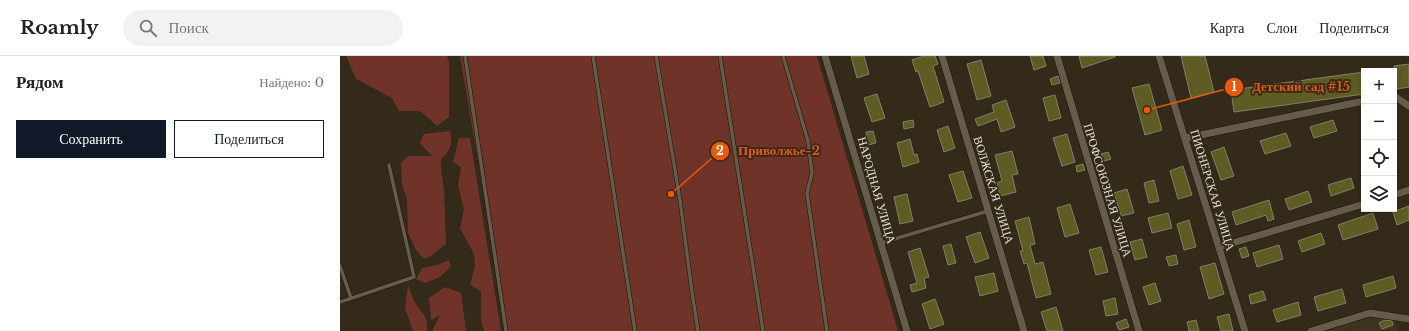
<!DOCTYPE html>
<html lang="ru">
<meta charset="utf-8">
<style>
body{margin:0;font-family:"Libre Baskerville",serif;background:#f2f2f2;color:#222}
.controls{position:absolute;right:12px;top:12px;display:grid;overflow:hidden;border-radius:0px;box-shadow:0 2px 6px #0003}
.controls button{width:36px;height:36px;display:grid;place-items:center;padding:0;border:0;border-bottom:1px solid #e0e0e0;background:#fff;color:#222;font:20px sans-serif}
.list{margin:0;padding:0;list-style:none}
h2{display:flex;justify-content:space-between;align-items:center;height:52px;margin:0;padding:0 16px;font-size:17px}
h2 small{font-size:13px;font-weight:400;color:#767676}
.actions{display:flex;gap:8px;padding:12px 16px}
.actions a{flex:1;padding:9px 0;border:1px solid #111827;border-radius:0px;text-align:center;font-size:14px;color:#111827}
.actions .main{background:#111827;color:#fff}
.icon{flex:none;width:22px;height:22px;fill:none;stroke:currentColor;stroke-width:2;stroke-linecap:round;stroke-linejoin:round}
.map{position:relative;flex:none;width:1069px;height:275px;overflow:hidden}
header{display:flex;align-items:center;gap:24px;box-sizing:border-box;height:56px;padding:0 20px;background:#fff;border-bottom:1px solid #e0e0e0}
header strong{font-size:19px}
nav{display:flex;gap:22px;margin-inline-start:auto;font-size:14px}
.search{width:280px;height:36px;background:#f2f2f2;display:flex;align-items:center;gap:10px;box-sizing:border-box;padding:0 14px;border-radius:22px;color:#767676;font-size:15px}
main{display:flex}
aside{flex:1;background:#fff}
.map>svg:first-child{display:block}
.built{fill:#3e331d}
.green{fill:#70332a}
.building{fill:#5e5b23;stroke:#80806b}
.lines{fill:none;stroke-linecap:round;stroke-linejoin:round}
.service-casing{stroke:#1a1204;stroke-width:4.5}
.minor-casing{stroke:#1a1204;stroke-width:8}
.service{stroke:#665c4b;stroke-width:3.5}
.minor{stroke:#665c4b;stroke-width:7}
.labels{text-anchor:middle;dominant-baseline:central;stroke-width:3.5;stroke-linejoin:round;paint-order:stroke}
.street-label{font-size:12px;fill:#e8e2d8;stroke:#332a1a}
.leader{fill:none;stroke:#e8590c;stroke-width:1.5}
.callout-dot{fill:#e8590c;stroke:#332a1a;stroke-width:1.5}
.mark-label{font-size:12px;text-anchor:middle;font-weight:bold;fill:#fff}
.callout-label{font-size:13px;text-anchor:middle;font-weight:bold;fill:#e8590c;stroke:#332a1a;stroke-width:3.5;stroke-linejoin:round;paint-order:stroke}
</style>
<header>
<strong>Roamly</strong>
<div class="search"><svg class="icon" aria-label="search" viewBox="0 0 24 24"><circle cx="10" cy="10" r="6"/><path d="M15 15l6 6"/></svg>Поиск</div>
<nav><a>Карта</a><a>Слои</a><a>Поделиться</a></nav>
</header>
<main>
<aside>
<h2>Рядом<small>Найдено: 0</small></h2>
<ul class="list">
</ul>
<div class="actions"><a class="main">Сохранить</a><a>Поделиться</a></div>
</aside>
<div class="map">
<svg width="1069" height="275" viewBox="0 0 1069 275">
<rect width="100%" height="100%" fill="#332a1a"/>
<path class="built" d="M1031 259 1054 263 1059 274 986 275Z"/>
<path class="green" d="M6 0H107L109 6V61L97 70 80 55H59L52 42 16 23Z
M120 0H477L558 275H167Z
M110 75C113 89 111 94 101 103 100 114 103 124 104 134 105 152 105 170 106 188L92 199 84 203 76 194 68 177 67 143 62 129 61 107 68 100H92L80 87 84 78Z
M119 82H130L161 275H144L141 264V236L130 228 135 210 134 198 120 172 124 154 118 129 121 111 113 106Z
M109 204 111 210 100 221 85 227 76 223 82 212 97 209Z
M68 230C70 235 72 240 74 245 82 258 88 258 87 275H73L65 252Z
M105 231 121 237 126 275H92L100 259 91 264 89 242Z"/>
<path class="building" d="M511 0H524L529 18 517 22Z
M584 0H595L598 8 593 10 604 46 590 51 578 15 576 16 572 4Z
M690 0H703L706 10 694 14Z
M739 0H775V1L742 12Z
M841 0H865L874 36 851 42Z
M641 4 651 40 637 44 627 8Z
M1069 8V31L1057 33 1054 10Z
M1024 16V38L894 56 891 34Z
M718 20 720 27 712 29 710 23Z
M809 28 822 74 805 79 792 32Z
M537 38 545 62 532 66 524 42Z
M715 39 721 62 709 65 703 42Z
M666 44 675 71 661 76 657 63 638 70 635 63 654 56 652 49Z
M573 64 574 71 564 73 563 66Z
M993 64 997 75 974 82 970 71Z
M608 70 615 92 604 96 597 74Z
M533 75 536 87 528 89 526 76Z
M946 77 951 90 925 98 920 85Z
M727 78 735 106 722 110 713 82Z
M570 83 574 99 577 98 579 106 563 111 557 87Z
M884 91 894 120 881 124 871 96Z
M672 95 678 118 672 119 676 136 660 140 657 127 662 125 655 99Z
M768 96 771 103 764 105 761 98Z
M743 108 745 114 737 116 736 110Z
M843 110 852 139 838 143 830 115Z
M623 115 632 142 618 146 609 119Z
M1011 122 1014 132 991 140 988 129Z
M814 124 819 145 809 147 804 127Z
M787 133 794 157 781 160 774 137Z
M968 135 972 146 949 154 945 143Z
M567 138 573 165 560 168 554 141Z
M929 144 934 163 928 165 926 159 896 169 892 156Z
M730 148 739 177 725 181 717 152Z
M1069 150V164L1057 169 1053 156Z
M828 157 832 172 812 177 808 162Z
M1033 157 1038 173 1003 184 998 169Z
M689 161 695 188 690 189 695 208 703 206 711 238 696 242 687 207 684 208 680 195H683L675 165Z
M849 164 856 191 844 194 837 168Z
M640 176 649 202 635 207 626 181Z
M981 177 985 188 962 196 958 185Z
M802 183 807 201 795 204 790 186Z
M611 188 616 207 608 209 603 190Z
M939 189 943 203 917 211 913 197Z
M761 191 768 216 756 219 749 194Z
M906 191 909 200 902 202 899 193Z
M580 192 589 221 584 222 586 232 572 236 570 229 577 227 568 196Z
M836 199 838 208 829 210 826 201Z
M875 207 884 238 869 243 860 211Z
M654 217 658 235 640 240 635 221Z
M1053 220 1056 232 1026 241 1023 229Z
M815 227 821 245 809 249 803 231Z
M1002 233 1006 247 978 255 974 241Z
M923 235 926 244 911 248 909 239Z
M775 242 778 258 766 260 763 245Z
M595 243 604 268 590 273 582 248Z
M958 246 961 259 937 266 933 254Z
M716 251 723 275H707L701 256Z
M889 258 893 275H881L877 261Z
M786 263 789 271 779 274 776 267Z
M856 264 859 275H849L847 266Z
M1045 264 1052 265 1053 269 1042 273 1039 267Z"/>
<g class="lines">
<defs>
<path id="service" d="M125 0 166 275
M253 0 295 275
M316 0 340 144 352 236 358 275
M380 0 423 275
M443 0 468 85 472 117 467 137 487 275
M541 187 648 155
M0 210 11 242
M0 246 74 221 49 109"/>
<path id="minor" d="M485 0 567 275
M602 0 684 275
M717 0 799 275
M819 0 905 275
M1054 40 1069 50
M846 82 1024 45
M1054 139 1069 134
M879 191 1024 148
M971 275 1030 257 1069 263"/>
</defs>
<use href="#service" class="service-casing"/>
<use href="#minor" class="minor-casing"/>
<use href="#service" class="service"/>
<use href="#minor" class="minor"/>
</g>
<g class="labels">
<g class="street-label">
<text transform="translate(537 134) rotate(74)">НАРОДНАЯ УЛИЦА</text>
<text transform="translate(654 134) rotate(73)">ВОЛЖСКАЯ УЛИЦА</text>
<text transform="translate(768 134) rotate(73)">ПРОФСОЮЗНАЯ УЛИЦА</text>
<text transform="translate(873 134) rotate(73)">ПИОНЕРСКАЯ УЛИЦА</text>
</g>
</g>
<path class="leader" d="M807 54L894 31M331 138L380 95"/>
<g class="callout-dot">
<circle cx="807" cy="54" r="4"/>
<circle cx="331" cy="138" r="4"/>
<circle cx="894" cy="31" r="10"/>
<circle cx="380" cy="95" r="10"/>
</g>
<g class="mark-label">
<text x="894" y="35">1</text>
<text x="380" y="99">2</text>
</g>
<g class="callout-label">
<text x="961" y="35">Детский сад #15</text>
<text x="439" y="99">Приволжье-2</text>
</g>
</svg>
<div class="controls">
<button>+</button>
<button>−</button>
<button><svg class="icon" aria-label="locate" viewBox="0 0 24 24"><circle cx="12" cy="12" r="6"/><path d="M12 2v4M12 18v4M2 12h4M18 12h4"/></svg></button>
<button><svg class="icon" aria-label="layers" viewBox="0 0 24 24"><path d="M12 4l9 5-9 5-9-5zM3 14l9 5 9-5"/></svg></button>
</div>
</div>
</main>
